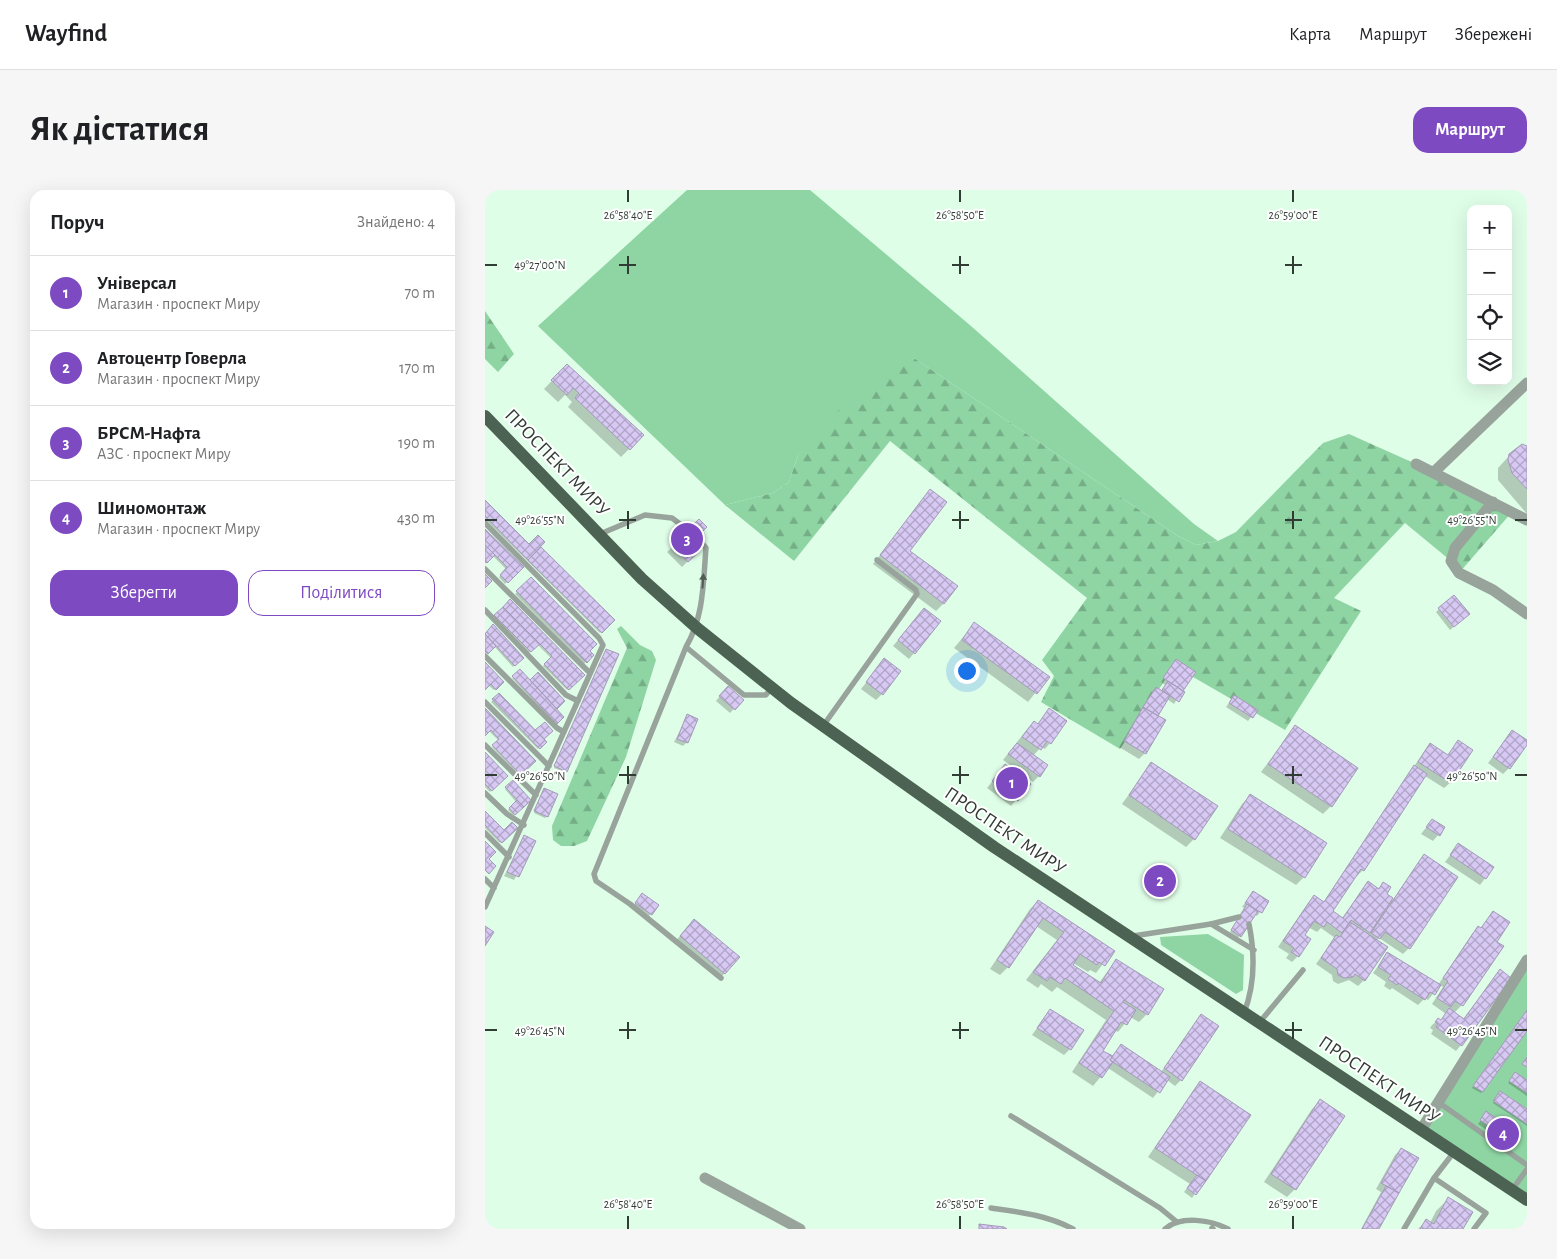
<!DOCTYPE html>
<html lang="uk">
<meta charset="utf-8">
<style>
body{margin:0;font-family:"Alegreya Sans",sans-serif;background:#f6f6f6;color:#202124}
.controls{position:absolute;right:15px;top:15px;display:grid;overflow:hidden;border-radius:10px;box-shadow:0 5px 20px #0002}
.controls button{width:45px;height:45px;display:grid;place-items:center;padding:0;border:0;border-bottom:1px solid #e0e0e0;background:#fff;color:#202124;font:25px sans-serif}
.you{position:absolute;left:481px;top:480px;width:18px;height:18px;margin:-12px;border:4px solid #fff;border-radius:50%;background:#1a73e8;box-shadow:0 0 0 8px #1a73e833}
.badge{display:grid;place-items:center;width:32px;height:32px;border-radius:50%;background:#7d4ac2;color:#fff;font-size:16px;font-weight:700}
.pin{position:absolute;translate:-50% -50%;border:2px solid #fff;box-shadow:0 1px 5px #0006}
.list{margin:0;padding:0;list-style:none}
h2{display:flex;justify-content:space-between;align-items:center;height:65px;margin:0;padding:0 20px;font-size:21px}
h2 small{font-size:16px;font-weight:400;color:#757577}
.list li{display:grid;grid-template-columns:32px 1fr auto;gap:15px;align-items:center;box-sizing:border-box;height:75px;padding:0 20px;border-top:1px solid #e0e0e0}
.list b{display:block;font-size:19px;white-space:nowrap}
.list p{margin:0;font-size:16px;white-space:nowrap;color:#757577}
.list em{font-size:16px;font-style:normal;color:#757577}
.actions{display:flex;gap:10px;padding:15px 20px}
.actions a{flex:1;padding:11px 0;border:1px solid #7d4ac2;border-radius:15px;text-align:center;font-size:18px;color:#7d4ac2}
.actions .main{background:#7d4ac2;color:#fff}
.icon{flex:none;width:28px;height:28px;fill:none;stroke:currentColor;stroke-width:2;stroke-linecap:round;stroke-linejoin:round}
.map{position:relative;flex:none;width:1042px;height:1039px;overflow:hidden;border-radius:15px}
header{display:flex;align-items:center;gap:30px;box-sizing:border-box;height:70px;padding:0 25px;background:#fff;border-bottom:1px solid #e0e0e0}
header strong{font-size:24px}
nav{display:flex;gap:28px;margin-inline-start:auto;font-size:18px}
.intro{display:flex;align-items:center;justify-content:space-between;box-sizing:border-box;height:120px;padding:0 30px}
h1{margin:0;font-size:35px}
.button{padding:12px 22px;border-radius:15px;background:#7d4ac2;color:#fff;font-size:18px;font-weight:700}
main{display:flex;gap:30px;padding:0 30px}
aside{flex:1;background:#fff;border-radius:15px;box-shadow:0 5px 20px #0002}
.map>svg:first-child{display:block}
.grass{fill:#8fd5a4}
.forest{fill:url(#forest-firs)}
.shadow{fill:#0003}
.building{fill:url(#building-cross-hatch);stroke:#a49bb8}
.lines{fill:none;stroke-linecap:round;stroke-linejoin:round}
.lane{stroke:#98a49b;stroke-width:5.5}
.street{stroke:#98a49b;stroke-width:11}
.primary{stroke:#4c6252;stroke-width:12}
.oneway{fill:#505c53}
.ticks{fill:none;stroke:#313d34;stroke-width:2}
.labels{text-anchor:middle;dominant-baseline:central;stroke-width:4;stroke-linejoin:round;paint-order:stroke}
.street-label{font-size:19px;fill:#313d34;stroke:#fff}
.ticks-label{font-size:12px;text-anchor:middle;fill:#313d34;stroke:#fff;stroke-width:4;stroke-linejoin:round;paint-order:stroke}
</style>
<header>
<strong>Wayfind</strong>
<nav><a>Карта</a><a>Маршрут</a><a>Збережені</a></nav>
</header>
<div class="intro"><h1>Як дістатися</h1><a class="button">Маршрут</a></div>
<main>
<aside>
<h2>Поруч<small>Знайдено: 4</small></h2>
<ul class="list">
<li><span class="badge">1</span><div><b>Універсал</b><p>Магазин · проспект Миру</p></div><em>70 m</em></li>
<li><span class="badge">2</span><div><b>Автоцентр Говерла</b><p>Магазин · проспект Миру</p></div><em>170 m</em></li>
<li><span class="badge">3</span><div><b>БРСМ-Нафта</b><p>АЗС · проспект Миру</p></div><em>190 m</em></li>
<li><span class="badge">4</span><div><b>Шиномонтаж</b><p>Магазин · проспект Миру</p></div><em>430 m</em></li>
</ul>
<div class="actions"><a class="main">Зберегти</a><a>Поділитися</a></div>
</aside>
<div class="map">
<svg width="1042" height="1039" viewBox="0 0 1042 1039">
<defs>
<pattern id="forest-firs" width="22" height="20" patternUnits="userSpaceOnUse" patternTransform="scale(1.25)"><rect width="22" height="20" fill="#8fd5a4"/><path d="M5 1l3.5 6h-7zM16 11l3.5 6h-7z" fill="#75ae86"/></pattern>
<pattern id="building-cross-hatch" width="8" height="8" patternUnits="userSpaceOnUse" patternTransform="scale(1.25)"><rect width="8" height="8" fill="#d7c9f4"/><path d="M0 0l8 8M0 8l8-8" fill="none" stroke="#afa4c6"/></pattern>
</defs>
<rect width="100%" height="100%" fill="#dffee8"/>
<path class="grass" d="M202 0H325L486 136 709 334 733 351 711 355 693 346 429 168 313 265 304 292 288 303 240 315 53 136Z
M723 744 759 765 758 800 751 804 676 755 675 747Z
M1042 779V1004L942 938Z"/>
<path class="forest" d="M0 121 29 164 13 182 0 169Z
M429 168 693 346 711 355 733 351 751 342 838 253 864 244 931 274 1027 322 974 383 966 371 920 333 849 408 876 421 800 540 689 476 635 559 556 512 569 486 557 470 602 408 405 251 309 371 240 315 288 303 304 292 313 265 357 216Z
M136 436 155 455 167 461 171 470 141 567 102 651 89 656H76L68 650 67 636 142 458 132 439Z"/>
<path class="shadow" d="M82 175 157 246 136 267 83 217 87 212 80 205 73 212 59 199Z
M1042 256V324L1013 290V278L1025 265Z
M445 301 423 361 459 413 451 421 388 374Z
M0 312 44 356 54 357 128 430 115 443 0 329Z
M214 331 206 351 214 360 197 377 182 362Z
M0 341 37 377 20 394 14 387 22 380 8 366 0 374Z
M46 389 108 465 99 474 30 404Z
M25 411 98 485 82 500 58 476 66 468 52 454 44 463 9 427Z
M439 419 429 463 424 469 408 456Z
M954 419 979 428 965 440 951 422Z
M489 434 563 487 543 512 469 458Z
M8 436 37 468 28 477 9 456 0 464V443Z
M121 460 81 581 80 582 69 578Z
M399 470 397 504 391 510 376 499Z
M0 474 18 492 9 500 3 495 0 498Z
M688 474 709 482 689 514 682 509 672 525 660 563 654 569 634 557 667 502 671 498 676 501 680 495 676 492Z
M35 481 45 492 53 484 58 502 56 504 78 527 70 534 27 488Z
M239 501 257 510 245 523 231 511Z
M14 504 60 552 53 559 6 512Z
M749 506 771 521 763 531 741 517Z
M0 520 49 571 34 585 7 557 14 551 4 541 0 545Z
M564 520 565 553 560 559 556 557 548 566 554 586 548 592 518 570 543 538 549 533 552 535Z
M203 526 202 552 198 556 189 552Z
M810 537 846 616 838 624 776 582Z
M1027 542 1024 578 1018 584 1003 573Z
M974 551 987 560 965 593 959 598 940 586 878 680 872 686 870 685 846 721 857 728 883 693 892 699 898 694 900 704 908 710 939 666 924 758 918 764 894 748 891 751 879 790 873 796 864 790 853 794 848 791 847 785 831 774 850 748 836 738 832 742 823 737 818 745 824 749 813 766 807 772 801 768 804 764 793 757 823 713 829 707 838 713 940 560 945 554 962 566Z
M0 564 21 586 5 602 0 597Z
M666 574 709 649 701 657 637 614Z
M515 582 544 595 526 616 502 598Z
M28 592 44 610 28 625 23 620 31 612 20 599Z
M58 601 62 626 60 628 49 623Z
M765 606 819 687 811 695 735 648 757 614Z
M0 622 19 642 31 638 15 653 0 638Z
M947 630 959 638 948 651 936 644Z
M40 647 50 652 29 690 19 686Z
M973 655 1008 678 995 695 960 672Z
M768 702 783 712 772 726 769 724 753 748 745 742 760 718 757 717Z
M154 708 166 724 162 728 147 717Z
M553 711 628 761 611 783 605 780 603 782 588 773 586 775 614 793 631 770 678 800 662 824 654 832 645 827 633 842 629 840 616 861 627 867 636 855 676 882 716 825 696 890 690 896 682 890 668 908 623 878 608 896 587 882 621 830 572 797 567 802 556 794 553 798 541 790 572 750 551 736 523 777 515 785 505 779 545 719Z
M1008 723 1010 752 1017 756 977 815 969 823 978 829 1015 781 976 855 971 861 946 844 948 840 945 838 947 835 953 830 955 831 961 824 947 814 958 797 955 795 943 810 940 808 933 815 907 798 905 800 899 796 901 792 888 783 902 764 953 795 987 744 993 738 995 739Z
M203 736 240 783 234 789 190 752Z
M565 820 585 859 579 865 547 845Z
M1042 821 997 902 996 903 987 898Z
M1029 885 1042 891V906L1023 893Z
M716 893 764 925 707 1008 699 1002 705 994 663 967 708 901Z
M1014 904 1042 921V936L1008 913Z
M835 911 858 926 810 999 802 1007 779 992 827 919Z
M1002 923 1020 955 1017 959 1002 949 1006 943 993 934Z
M916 959 932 968 893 1039H876L896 1002 891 999 910 965Z
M963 1009 977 1039H933L941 1031 945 1033 951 1021Z"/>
<path class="building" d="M82 174 159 245 145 260 90 208 94 203 88 198 82 205 66 190Z
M1037 254 1042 256V299L1027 283 1023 270 1024 264Z
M445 299 462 312 425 361 473 396 459 414 395 365Z
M0 310 44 354 53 345 60 352 43 370 0 326Z
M214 329 222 337 208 351 216 360 203 372 187 355Z
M0 339 39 377 23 393 15 385 22 377 0 355Z
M0 355 10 365 2 373 0 371Z
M56 357 130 430 117 443 43 370Z
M0 384 7 391 0 398Z
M46 387 112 454 105 461 109 465 102 473 31 401Z
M969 405 985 424 969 437 953 418Z
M25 409 100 485 84 500 59 474 67 466 18 417Z
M18 417 55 454 46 462 9 425Z
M439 418 456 431 430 464 413 450Z
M489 432 565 487 552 504 477 450Z
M8 434 39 468 30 476 0 444Z
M0 444 11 456 3 464 0 461Z
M121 459 134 464 82 582 69 576Z
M399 468 416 481 398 505 381 492Z
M691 469 711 482 698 501 678 488Z
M0 472 19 492 11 500 6 494 0 500Z
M35 479 79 527 72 534 27 486Z
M53 482 80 511 72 519 45 490Z
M683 491 700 502 694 512 677 500Z
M243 496 259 510 250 520 234 506Z
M671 497 685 506 673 526 658 517Z
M14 503 62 552 55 559 7 509Z
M749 505 773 520 768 528 744 513Z
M658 517 681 530 661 564 639 551Z
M0 518 51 571 36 585 7 555 14 549 6 540 0 546Z
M564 518 582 531 566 554 562 551 556 560 537 547 549 531 553 534Z
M202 524 213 529 203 553 192 549Z
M60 532 68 541 59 549 50 540Z
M810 535 873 578 847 617 783 574Z
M1027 540 1042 550V555L1025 579 1008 567Z
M973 550 988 560 966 593 933 572 945 553 963 565Z
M532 553 563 575 555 587 523 564Z
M0 562 23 586 7 601 0 594Z
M666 572 733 616 710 650 644 605Z
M520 574 546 594 533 611 507 591Z
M929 575 942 584 879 681 876 679 848 721 858 728 883 691 894 699 898 692 906 697 902 704 908 708 885 743 866 730 857 743 842 732 839 737 829 731 820 745 826 749 814 767 806 762 809 758 798 751 829 705 839 712Z
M28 590 46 610 39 617 20 597Z
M59 598 73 604 63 627 49 621Z
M765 604 842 653 820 688 743 639Z
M32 610 39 617 30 625 24 618Z
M0 621 19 640 27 632 33 638 17 653 0 635Z
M947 629 960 637 955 646 941 637Z
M39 645 51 651 34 687 22 682Z
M0 651 11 662 4 669 11 676 4 684 0 680Z
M973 653 1009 677 1001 689 965 665Z
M939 664 973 687 925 759 900 742 895 749 886 743Z
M768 701 784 711 777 723 760 713Z
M157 703 174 715 167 725 150 713Z
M553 710 630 761 620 776 614 772 612 775 595 764 588 775 616 793 631 769 679 799 663 825 639 810 638 812 651 820 642 835 636 832 618 861 628 866 625 870 628 872 617 888 594 873 629 821 580 788 576 794 565 787 562 791 548 782 579 742 558 728 524 778 512 770Z
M762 714 773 721 756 747 746 740Z
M1008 721 1025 732 1012 752 1019 756 978 816 970 811 966 817 952 808 963 791 958 788 993 736 996 738Z
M209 729 255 767 240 784 195 746Z
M865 732 903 757 880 791 870 784 868 787 859 788 853 785 852 779 836 768 851 745 855 747Z
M0 736 9 742 0 756Z
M902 762 956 795 950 805 945 802 940 810 913 793 912 795 903 789 906 785 893 777Z
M1015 779 1026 788 977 856 951 837 953 834 950 832 953 828 956 830 964 818 979 829Z
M565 819 599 840 586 860 552 838Z
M1042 820V841L998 902 988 896Z
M716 824 734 836 697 891 679 878Z
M636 854 685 887 675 903 625 870Z
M1042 867V877L1037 874Z
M1030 882 1042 890V903L1024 891Z
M715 891 766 925 721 991 670 958Z
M1015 901 1042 919V934L1008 911Z
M835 909 860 926 811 1000 786 984Z
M1001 921 1031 942 1021 956 1005 945 1009 939 995 930Z
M916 958 934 968 914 1003 896 993Z
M712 985 721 991 711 1005 702 998Z
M901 996 914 1003 894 1039H877Z
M963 1007 988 1022 978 1039H935L941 1029 949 1034Z
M494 1034 519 1037 522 1039H494Z"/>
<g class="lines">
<path class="lane" d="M0 333 114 448 118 455 0 717
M115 344 160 325 187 328 203 340
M212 347 221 358C218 394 219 426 201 457L109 684 111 691 145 714 236 788
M0 379 105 483
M0 420 81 505 93 511
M201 457 259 505H281L286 498
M0 466 72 538 79 542
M0 512 64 576
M338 536 432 404 431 400 392 370
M0 555 51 605
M0 603 22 624 39 635
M0 643 24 667
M0 689 9 698
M726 734 769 760
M648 746 726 734 754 727
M759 823C770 795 770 764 764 734
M774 833 818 780
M953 912 1042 975
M526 926 675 1018 692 1032
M949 988 1001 1023 989 1039
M1027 1000 1042 979
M506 1018C534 1022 562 1025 588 1039
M727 1038 728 1039
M680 1039C696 1025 726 1030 743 1039
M919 1039 949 988 969 962"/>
<path class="street" d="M931 274 1042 330
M949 282 1042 193
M1008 312 970 358 966 371 974 383 1008 400 1042 424
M936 940 1042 770
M220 988 315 1039"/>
<path class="primary" d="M0 226 157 389 212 438 306 513 509 657 1042 1010"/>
</g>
<defs><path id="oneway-solid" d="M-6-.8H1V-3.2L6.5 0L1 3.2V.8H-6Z" transform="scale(1.25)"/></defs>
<use class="oneway" href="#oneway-solid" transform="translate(218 391) rotate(-86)"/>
<path class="ticks" d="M143 0V12M475 0V12M808 0V12M143 66V84M475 66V84M808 66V84M0 75H12M134 75H151M467 75H484M800 75H817M143 321V339M475 321V339M808 321V339M0 330H12M134 330H151M467 330H484M800 330H817M1030 330H1042M143 576V594M475 576V594M808 576V594M0 585H12M134 585H151M467 585H484M800 585H817M1030 585H1042M143 832V849M475 832V849M808 832V849M0 840H12M134 840H151M467 840H484M800 840H817M1030 840H1042M143 1026V1039M475 1026V1039M808 1026V1039"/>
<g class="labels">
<g class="street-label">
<text transform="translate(72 273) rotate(46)">ПРОСПЕКТ МИРУ</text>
<text transform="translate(520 641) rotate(34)">ПРОСПЕКТ МИРУ</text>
<text transform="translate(894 890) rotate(34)">ПРОСПЕКТ МИРУ</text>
</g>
</g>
<g class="ticks-label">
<text x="143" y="29">26°58'40"E</text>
<text x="475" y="29">26°58'50"E</text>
<text x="808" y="29">26°59'00"E</text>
<text x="55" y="79">49°27'00"N</text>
<text x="55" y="334">49°26'55"N</text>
<text x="987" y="334">49°26'55"N</text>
<text x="55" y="590">49°26'50"N</text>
<text x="987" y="590">49°26'50"N</text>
<text x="55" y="845">49°26'45"N</text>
<text x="987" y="845">49°26'45"N</text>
<text x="143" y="1018">26°58'40"E</text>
<text x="475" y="1018">26°58'50"E</text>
<text x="808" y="1018">26°59'00"E</text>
</g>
</svg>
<div class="controls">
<button>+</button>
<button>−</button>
<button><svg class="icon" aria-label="locate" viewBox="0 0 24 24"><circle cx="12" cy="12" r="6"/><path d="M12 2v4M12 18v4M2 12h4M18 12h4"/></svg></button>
<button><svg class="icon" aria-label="layers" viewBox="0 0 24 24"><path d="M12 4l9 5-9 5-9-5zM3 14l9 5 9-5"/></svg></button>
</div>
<div class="you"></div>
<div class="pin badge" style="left:527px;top:593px">1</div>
<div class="pin badge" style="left:675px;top:691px">2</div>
<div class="pin badge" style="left:202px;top:349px">3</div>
<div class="pin badge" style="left:1018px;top:944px">4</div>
</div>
</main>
